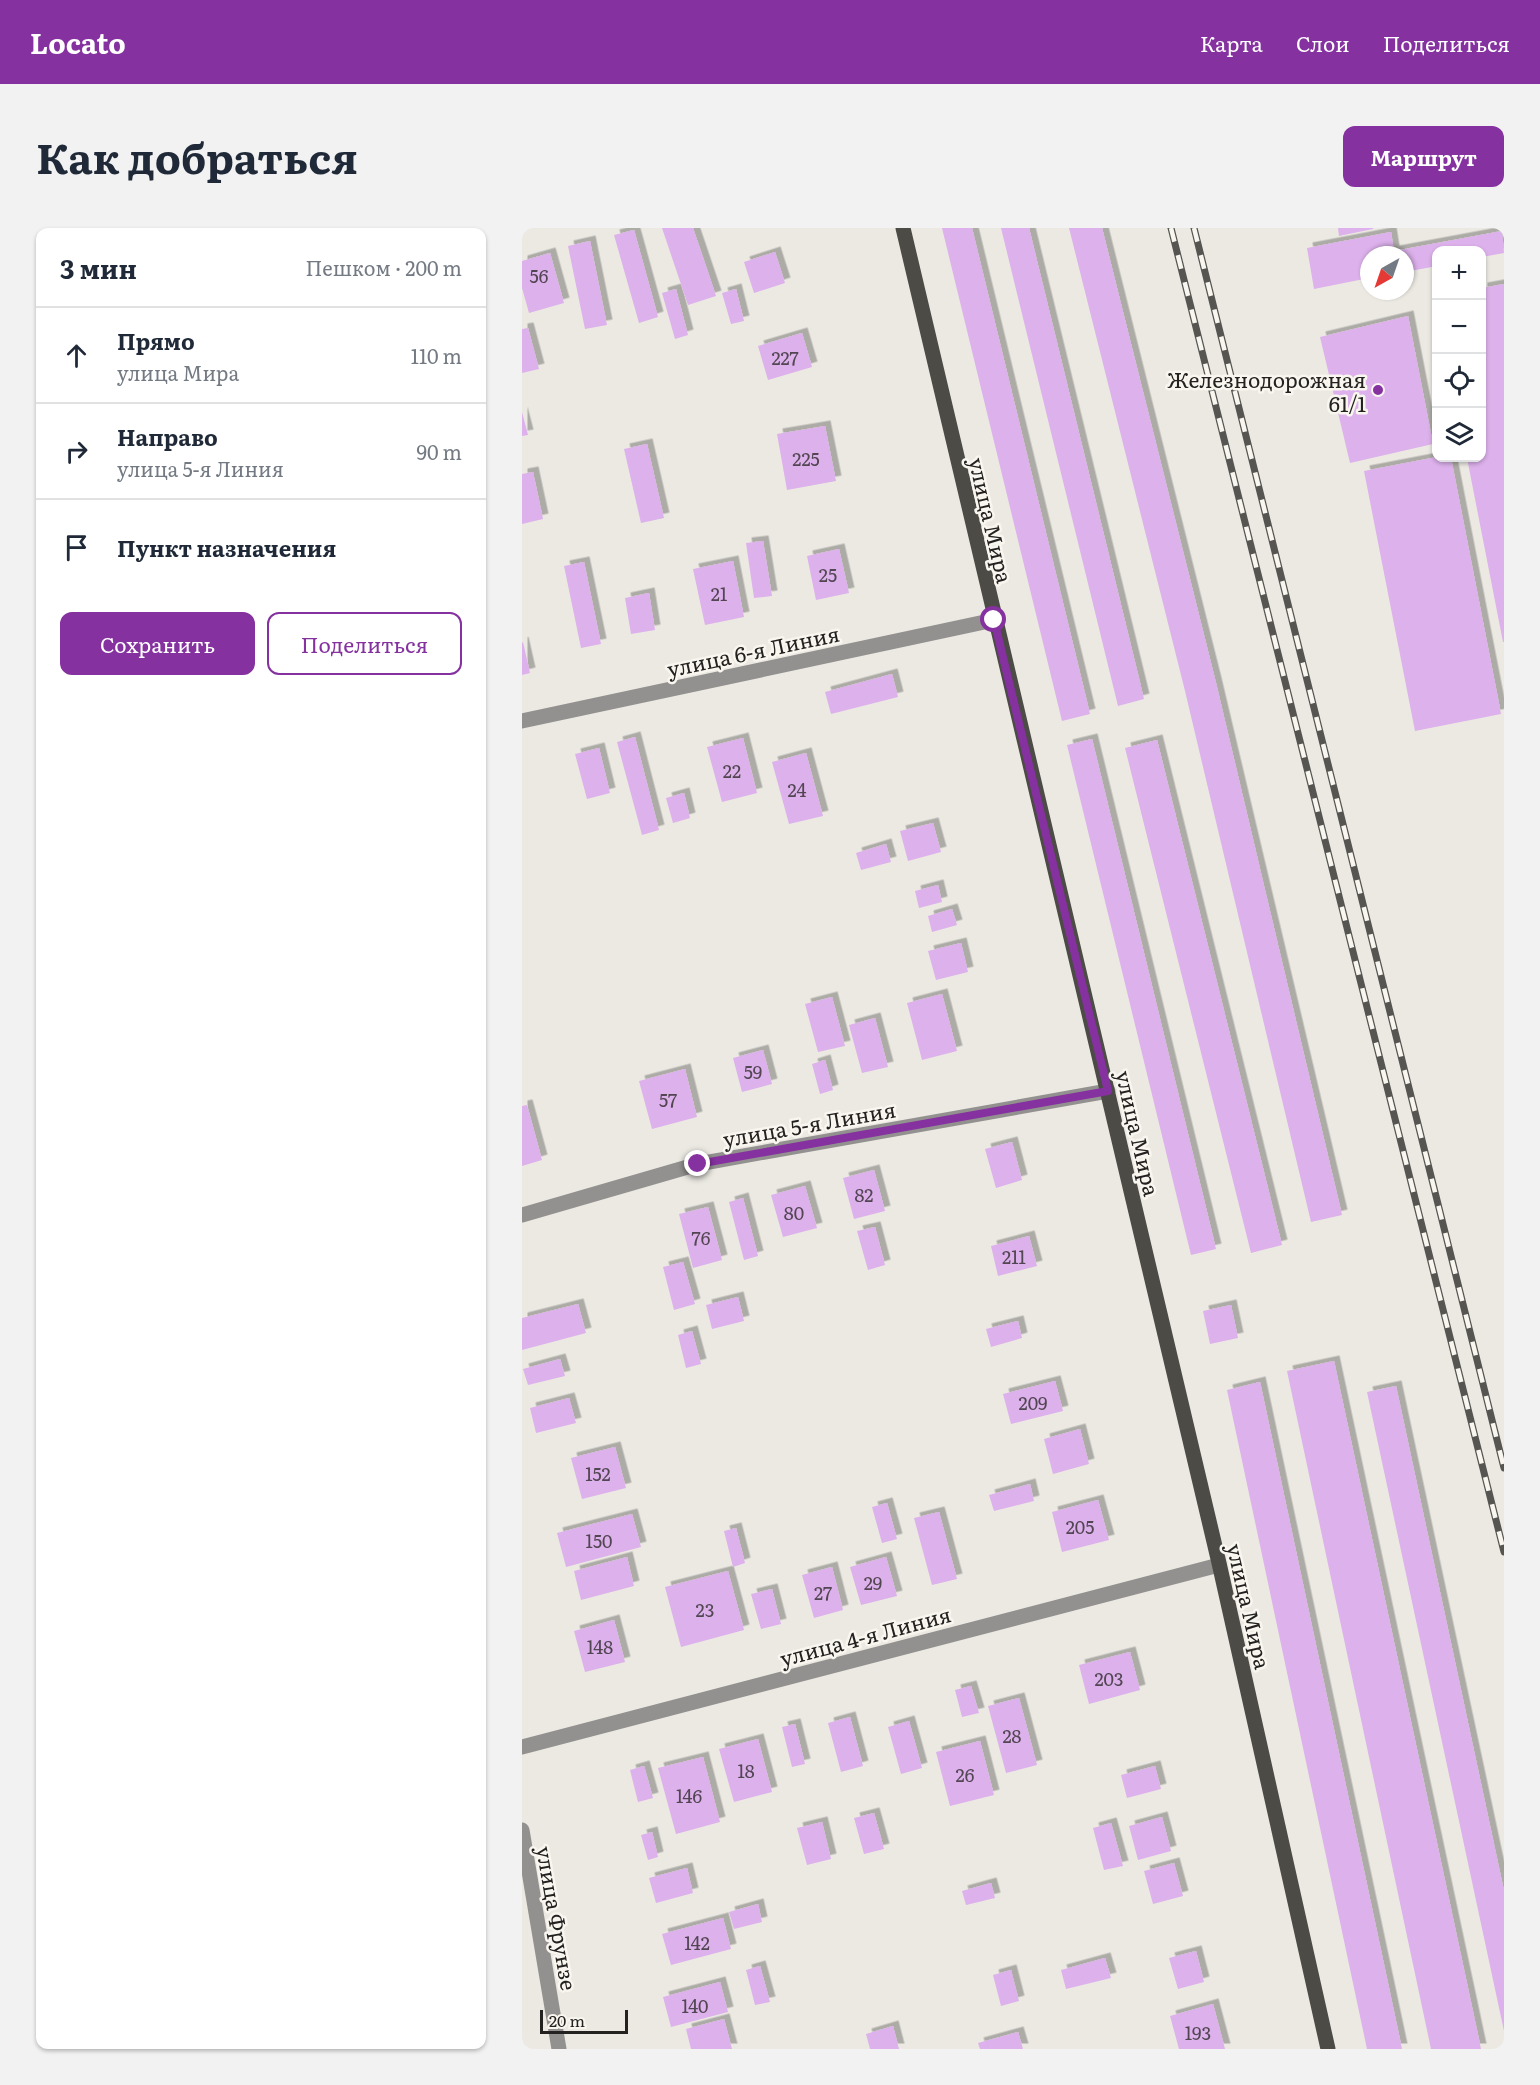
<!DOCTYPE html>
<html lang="ru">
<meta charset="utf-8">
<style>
body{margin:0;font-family:Literata,serif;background:#f2f2f3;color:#1f2937}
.controls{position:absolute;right:18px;top:18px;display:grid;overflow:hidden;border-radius:12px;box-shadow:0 2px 4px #0004}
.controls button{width:54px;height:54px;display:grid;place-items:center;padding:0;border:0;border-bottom:2px solid #e0e1e3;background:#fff;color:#1f2937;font:30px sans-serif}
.compass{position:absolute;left:838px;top:18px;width:54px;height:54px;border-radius:50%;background:#fff;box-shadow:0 2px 4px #0004;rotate:220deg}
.scale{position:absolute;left:18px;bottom:15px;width:88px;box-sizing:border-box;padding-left:6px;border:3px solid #232220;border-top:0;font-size:16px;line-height:21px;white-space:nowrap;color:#232220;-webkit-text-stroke:4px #f8f6ef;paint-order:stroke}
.stop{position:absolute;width:18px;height:18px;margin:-14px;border:4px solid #85319f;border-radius:50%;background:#fff}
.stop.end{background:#85319f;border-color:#fff;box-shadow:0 2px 6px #0008}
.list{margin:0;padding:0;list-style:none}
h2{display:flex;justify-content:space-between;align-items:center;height:78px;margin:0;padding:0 24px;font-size:26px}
h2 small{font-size:20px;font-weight:400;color:#747a83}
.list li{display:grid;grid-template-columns:39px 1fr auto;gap:18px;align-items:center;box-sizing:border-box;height:96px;padding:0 24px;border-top:2px solid #e0e1e3}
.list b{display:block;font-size:22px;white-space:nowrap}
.list p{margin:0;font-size:20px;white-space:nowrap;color:#747a83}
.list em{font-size:20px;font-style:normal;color:#747a83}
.actions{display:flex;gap:12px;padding:18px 24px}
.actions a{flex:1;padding:14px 0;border:2px solid #85319f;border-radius:12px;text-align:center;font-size:21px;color:#85319f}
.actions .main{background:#85319f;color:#fff}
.icon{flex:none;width:33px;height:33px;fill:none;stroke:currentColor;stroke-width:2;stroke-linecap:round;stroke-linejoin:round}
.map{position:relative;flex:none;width:982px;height:1821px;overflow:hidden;border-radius:12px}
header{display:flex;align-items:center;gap:36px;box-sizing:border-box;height:84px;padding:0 30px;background:#85319f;color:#fff}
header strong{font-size:28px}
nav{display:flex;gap:33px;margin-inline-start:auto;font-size:21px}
.intro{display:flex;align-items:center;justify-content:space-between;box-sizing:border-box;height:144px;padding:0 36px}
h1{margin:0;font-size:42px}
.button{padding:15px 27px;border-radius:12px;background:#85319f;color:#fff;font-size:21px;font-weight:700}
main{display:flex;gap:36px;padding:0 36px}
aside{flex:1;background:#fff;border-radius:12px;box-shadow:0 2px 4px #0004}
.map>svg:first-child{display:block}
.building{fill:#ddb1ec;filter:url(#shadow)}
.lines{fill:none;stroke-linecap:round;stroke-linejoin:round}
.minor{stroke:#92918f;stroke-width:15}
.major{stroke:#4d4b46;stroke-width:15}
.rail-casing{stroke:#565551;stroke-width:7}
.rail{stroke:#f8f6ef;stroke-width:4.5;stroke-dasharray:14;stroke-linecap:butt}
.route{stroke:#85319f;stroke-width:8}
.poi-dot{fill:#85319f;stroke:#f8f6ef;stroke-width:2}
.labels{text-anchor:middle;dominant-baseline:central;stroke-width:5;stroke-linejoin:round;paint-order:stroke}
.number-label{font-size:18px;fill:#524653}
.poi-label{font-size:21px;fill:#232220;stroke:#f8f6ef;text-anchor:end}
.street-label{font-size:21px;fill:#232220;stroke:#f8f6ef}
</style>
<header>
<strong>Locato</strong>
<nav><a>Карта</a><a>Слои</a><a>Поделиться</a></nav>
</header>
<div class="intro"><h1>Как добраться</h1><a class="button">Маршрут</a></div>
<main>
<aside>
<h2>3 мин<small>Пешком · 200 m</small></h2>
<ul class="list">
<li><svg class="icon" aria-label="ahead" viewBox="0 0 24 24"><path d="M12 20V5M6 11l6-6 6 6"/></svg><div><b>Прямо</b><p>улица Мира</p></div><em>110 m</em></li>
<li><svg class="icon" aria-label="right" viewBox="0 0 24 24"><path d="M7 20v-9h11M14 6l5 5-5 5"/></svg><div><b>Направо</b><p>улица 5-я Линия</p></div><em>90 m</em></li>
<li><svg class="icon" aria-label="arrive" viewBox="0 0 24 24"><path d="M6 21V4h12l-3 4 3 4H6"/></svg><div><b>Пункт назначения</b></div></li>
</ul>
<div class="actions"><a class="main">Сохранить</a><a>Поделиться</a></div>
</aside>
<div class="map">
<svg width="982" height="1821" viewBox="0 0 982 1821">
<defs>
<filter id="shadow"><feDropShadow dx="5.5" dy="-5.5" stdDeviation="0" flood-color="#0004"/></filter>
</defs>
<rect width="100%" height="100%" fill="#ebe9e2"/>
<path class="building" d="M140 0H171L194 68 166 77Z
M420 0H450L568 486 540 493Z
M479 0H507L622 471 596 478Z
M547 0H580L694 455 820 987 789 994 663 463Z
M816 0H851V1L817 8Z
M112 2 136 89 117 95 92 7Z
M980 3 982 25 960 29V22H915V38L883 44V27H847V50L792 61 785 20 869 4 872 23Z
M68 13 85 97 63 101 46 18Z
M253 24 263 55 232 65 222 34Z
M28 25 42 75 7 85 0 60V33Z
M982 56V414H981L945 230H960V60Z
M154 61 166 107 153 111 140 65Z
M214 61 222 93 209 96 200 65Z
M886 88 911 216 828 235 798 109Z
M6 100 17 141 0 145V101Z
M280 105 290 139 246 152 236 118Z
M0 184 6 207 0 208Z
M303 198 314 253 265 262 255 206Z
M125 216 142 290 119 295 102 221Z
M915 229 929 230 979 486 893 503 842 243Z
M11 244 21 291 0 296V246Z
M241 313 250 368 232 370 224 315Z
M317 321 327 365 294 372 285 328Z
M211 333 222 389 183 397 171 341Z
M62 334 79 416 59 420 42 338Z
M127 365 133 402 109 406 103 370Z
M1 414 8 445 0 447V415Z
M370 446 376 469 309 486 303 464Z
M113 509 137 602 120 607 95 514Z
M221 510 235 565 200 574 185 519Z
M570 511 694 1021 669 1027 545 517Z
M635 512 760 1017 729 1025 603 520Z
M77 520 88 565 65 571 53 526Z
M284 525 301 588 267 596 250 534Z
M162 565 168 590 151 595 144 570Z
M411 595 419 624 386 633 378 603Z
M364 616 369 634 339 642 334 625Z
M416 657 420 674 397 680 393 663Z
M430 681 435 697 410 704 406 688Z
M439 715 446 744 414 752 406 723Z
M420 766 435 823 400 832 385 775Z
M310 769 323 818 296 824 283 776Z
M353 790 366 839 340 845 327 797Z
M241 822 250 856 220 864 211 830Z
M303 832 311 862 298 866 290 836Z
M163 841 175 889 130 901 117 853Z
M5 877 20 932 0 938V878Z
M490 914 500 952 474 960 463 921Z
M352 942 363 983 332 991 321 950Z
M283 958 295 1000 261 1009 249 967Z
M221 970 236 1028 222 1032 207 974Z
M186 979 200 1032 171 1040 157 986Z
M353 999 363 1037 346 1042 335 1003Z
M507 1008 515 1038 476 1048 469 1018Z
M161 1034 173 1076 152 1082 141 1039Z
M216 1069 222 1093 190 1101 184 1077Z
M56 1076 64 1105 0 1122V1090Z
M709 1077 716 1110 688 1116 681 1083Z
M496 1093 500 1110 469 1119 464 1101Z
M170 1103 179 1136 164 1140 156 1107Z
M38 1131 43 1148 6 1157 1 1141Z
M812 1133 959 1821H909L765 1143Z
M533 1153 541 1183 489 1196 481 1166Z
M738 1154 880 1821H845L705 1162Z
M874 1158 982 1663V1803L845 1164Z
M47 1170 54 1195 14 1205 8 1180Z
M558 1201 567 1236 531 1246 522 1211Z
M93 1219 104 1260 60 1271 49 1230Z
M508 1256 512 1273 472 1283 467 1267Z
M576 1272 587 1312 540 1324 530 1284Z
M365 1275 375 1311 360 1315 350 1279Z
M417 1284 435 1351 410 1357 392 1290Z
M110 1286 119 1319 44 1339 35 1305Z
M214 1300 223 1335 211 1339 202 1303Z
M105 1329 112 1358 59 1372 52 1343Z
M364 1329 375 1368 339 1377 328 1339Z
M310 1339 321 1382 292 1390 280 1347Z
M206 1343 222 1402 159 1419 143 1359Z
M250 1361 259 1396 239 1401 229 1366Z
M92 1392 103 1434 63 1444 52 1403Z
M608 1424 618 1462 567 1476 557 1437Z
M449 1458 457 1485 440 1489 433 1462Z
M497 1470 515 1537 484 1545 466 1478Z
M328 1489 341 1538 319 1544 306 1495Z
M387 1493 400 1540 379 1546 366 1499Z
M273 1496 283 1536 270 1539 260 1499Z
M236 1511 250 1564 212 1574 197 1521Z
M458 1513 472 1567 428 1578 414 1524Z
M181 1529 198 1594 154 1606 136 1540Z
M122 1538 131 1570 116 1574 108 1542Z
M633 1538 639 1561 605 1570 599 1547Z
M352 1585 362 1621 342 1626 332 1590Z
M640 1589 649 1623 616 1632 607 1598Z
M300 1594 309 1631 285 1637 275 1600Z
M589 1595 601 1638 582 1642 571 1600Z
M130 1604 136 1629 126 1632 119 1607Z
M652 1635 661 1668 631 1676 622 1643Z
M165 1640 171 1665 134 1675 127 1650Z
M469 1655 473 1670 444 1677 440 1663Z
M236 1676 240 1694 212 1701 207 1684Z
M201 1690 209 1721 149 1737 140 1706Z
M674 1723 682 1754 656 1761 647 1730Z
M583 1730 589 1750 544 1761 539 1742Z
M238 1738 248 1774 233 1777 224 1742Z
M489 1742 497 1773 479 1778 471 1747Z
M198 1754 206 1784 149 1799 141 1769Z
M691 1776 703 1821H657L648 1788Z
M202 1791 210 1821H169L164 1801Z
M371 1798 377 1821H348L344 1806Z
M496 1804 501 1821H458L456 1815Z"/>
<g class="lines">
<path class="minor" d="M0 493 472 392
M0 987 176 936 586 863
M0 1519 697 1337
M0 1602 37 1821"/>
<path class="major" d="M381 0C484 445 594 889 697 1335 734 1497 770 1659 806 1821"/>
<defs>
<path id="rail" d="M649 0 982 1324
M672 0 982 1240"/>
</defs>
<use href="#rail" class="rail-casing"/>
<use href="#rail" class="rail"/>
</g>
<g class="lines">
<path class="route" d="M176 936 586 863 472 392"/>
</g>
<circle class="poi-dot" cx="856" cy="162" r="6"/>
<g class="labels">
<g class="number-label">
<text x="17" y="47">56</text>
<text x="263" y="129">227</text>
<text x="284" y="230">225</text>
<text x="306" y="346">25</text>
<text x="197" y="365">21</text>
<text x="210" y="542">22</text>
<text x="275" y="561">24</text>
<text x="231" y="843">59</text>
<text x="146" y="871">57</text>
<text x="342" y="966">82</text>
<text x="272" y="984">80</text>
<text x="179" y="1009">76</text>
<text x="492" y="1028">211</text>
<text x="511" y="1174">209</text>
<text x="76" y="1245">152</text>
<text x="558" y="1298">205</text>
<text x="77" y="1312">150</text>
<text x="351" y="1354">29</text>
<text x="301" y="1364">27</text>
<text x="183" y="1381">23</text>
<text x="78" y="1418">148</text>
<text x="587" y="1450">203</text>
<text x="490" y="1507">28</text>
<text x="224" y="1542">18</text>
<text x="443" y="1546">26</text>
<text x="167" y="1567">146</text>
<text x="175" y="1714">142</text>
<text x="173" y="1777">140</text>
<text x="676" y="1804">193</text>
</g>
<g class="poi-label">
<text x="844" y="150">Железнодорожная<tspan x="844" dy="24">61/1</tspan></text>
</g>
<g class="street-label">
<text transform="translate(470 292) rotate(77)">улица Мира</text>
<text transform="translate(231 422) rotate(-12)">улица 6-я Линия</text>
<text transform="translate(287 895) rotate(-10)">улица 5-я Линия</text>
<text transform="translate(617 905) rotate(77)">улица Мира</text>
<text transform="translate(728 1378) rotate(77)">улица Мира</text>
<text transform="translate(343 1407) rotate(-15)">улица 4-я Линия</text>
<text transform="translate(36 1690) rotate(80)">улица Фрунзе</text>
</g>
</g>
</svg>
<div class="controls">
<button>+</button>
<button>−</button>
<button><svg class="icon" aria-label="locate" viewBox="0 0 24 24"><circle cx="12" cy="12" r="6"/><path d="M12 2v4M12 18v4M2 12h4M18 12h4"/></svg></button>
<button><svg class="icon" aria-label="layers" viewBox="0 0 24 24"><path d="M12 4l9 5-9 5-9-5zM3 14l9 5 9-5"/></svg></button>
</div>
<svg class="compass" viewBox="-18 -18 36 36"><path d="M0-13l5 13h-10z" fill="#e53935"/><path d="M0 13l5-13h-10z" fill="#747a83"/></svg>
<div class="scale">20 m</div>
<div class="stop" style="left:472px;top:392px"></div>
<div class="stop end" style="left:176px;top:936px"></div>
</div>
</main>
